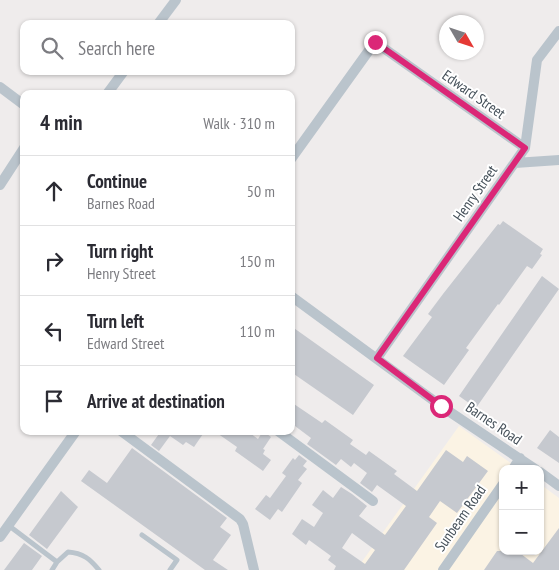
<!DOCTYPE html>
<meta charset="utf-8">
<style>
body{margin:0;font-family:"PT Sans Narrow",sans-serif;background:#f2f2f3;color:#2b2b33}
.controls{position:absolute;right:15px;bottom:15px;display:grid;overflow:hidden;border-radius:10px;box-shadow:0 1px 4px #0004}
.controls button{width:45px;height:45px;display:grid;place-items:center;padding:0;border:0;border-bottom:1px solid #e1e1e2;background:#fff;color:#2b2b33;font:25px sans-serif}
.compass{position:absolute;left:439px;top:15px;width:45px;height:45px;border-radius:50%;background:#fff;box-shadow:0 1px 4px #0004;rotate:129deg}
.stop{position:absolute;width:15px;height:15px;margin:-11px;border:4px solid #db2777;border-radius:50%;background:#fff}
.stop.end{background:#db2777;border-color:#fff;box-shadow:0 1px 5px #0008}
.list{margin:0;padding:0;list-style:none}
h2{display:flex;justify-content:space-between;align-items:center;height:65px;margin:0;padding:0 20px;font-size:21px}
h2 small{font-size:16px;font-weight:400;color:#7c7c81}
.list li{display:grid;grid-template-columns:32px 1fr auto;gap:15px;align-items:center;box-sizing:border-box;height:70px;padding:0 20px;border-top:1px solid #e1e1e2}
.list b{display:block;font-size:19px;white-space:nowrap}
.list p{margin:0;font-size:16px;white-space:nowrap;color:#7c7c81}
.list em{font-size:16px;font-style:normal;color:#7c7c81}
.icon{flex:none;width:28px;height:28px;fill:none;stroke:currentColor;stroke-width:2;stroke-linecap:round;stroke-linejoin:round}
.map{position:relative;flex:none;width:559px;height:570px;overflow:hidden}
.search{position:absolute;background:#fff;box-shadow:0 1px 4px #0004;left:20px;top:20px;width:275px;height:55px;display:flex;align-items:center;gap:12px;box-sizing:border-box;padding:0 18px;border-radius:10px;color:#7c7c81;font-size:19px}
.panel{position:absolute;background:#fff;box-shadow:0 1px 4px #0004;left:20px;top:90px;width:275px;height:345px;border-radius:10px}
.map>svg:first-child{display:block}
.commercial{fill:#fbf3e4}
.building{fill:#c6c9cf;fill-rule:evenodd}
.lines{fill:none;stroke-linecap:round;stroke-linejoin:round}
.service{stroke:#bac4cc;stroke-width:5}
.minor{stroke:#bac4cc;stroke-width:10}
.route{stroke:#db2777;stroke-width:6}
.labels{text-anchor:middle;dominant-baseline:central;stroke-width:4;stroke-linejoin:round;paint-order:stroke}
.street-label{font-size:15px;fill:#455059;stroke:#fff}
</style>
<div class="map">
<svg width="559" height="570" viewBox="0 0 559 570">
<rect width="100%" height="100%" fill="#efecec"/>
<path class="commercial" d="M459 426 519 469H503V551H540V484L559 498V570H356Z"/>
<path class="building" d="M503 221 543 249 540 254 542 255 532 269 527 266 499 305 498 304 466 348 469 350 444 385 403 356 432 317 428 314 443 294 498 224 500 225Z
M542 276 559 289 476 408 459 396Z
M291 326 374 385 353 415 291 372Z
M291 402 322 423 325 420 353 440 350 444 366 455 369 451 397 471 394 474 417 491 446 450 463 462 467 456 488 471 457 513 440 501 429 517 437 523 404 570H334L336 566 328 560 331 556 309 540 306 545 292 534 302 519 314 527 323 513 312 505 323 490 333 498 341 487 352 494 367 506 359 516 385 535 406 506 377 485 372 492 360 483 367 473 354 463 351 467 341 459 336 465 307 444 311 438 291 423ZM352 533 375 550 365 564 342 548Z
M550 430 559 437V463L537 448Z
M161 431H205L194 447 186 442 183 445 170 436 159 451 151 445Z
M214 431H247L258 439 263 431 271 437 263 449 265 450 263 454 271 460 263 471 235 451 237 447Z
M132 448 227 518 220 527 231 535 213 560 228 570H205L81 481 89 470 107 483Z
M299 455 307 461 303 466 307 469 298 480 302 483 282 512 278 509 270 520 255 509 266 495 270 498 286 476 282 473 293 458 295 460Z
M61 491 78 507 47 549 29 535Z
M559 528V570H484L497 551H517L533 563Z
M24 543 42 556 32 570H4Z"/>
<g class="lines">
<path class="service" d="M8 525 57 562 52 570
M142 535 177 560 170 570
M57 562 68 552C83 553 90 559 99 570"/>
<path class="minor" d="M158 24 176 0
M0 87 24 105
M107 94 124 71
M291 159 375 42 525 148
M515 163 559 160
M0 185 24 148
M291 296 441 406 535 469
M377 358 525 148 537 60 559 31
M121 431 240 519 243 524 254 570
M278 431 373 501
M513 469 520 458
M540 472 559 486
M0 537 76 431
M443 570 503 484"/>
</g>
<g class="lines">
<path class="route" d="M375 42 525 148 377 358 441 406"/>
</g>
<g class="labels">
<g class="street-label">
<text transform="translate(474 94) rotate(35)">Edward Street</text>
<text transform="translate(475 193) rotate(-55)">Henry Street</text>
<text transform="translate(494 423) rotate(34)">Barnes Road</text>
<text transform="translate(460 518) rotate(-55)">Sunbeam Road</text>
</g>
</g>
</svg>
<div class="controls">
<button>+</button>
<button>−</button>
</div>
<svg class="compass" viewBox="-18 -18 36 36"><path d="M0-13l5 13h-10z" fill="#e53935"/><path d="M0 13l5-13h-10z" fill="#7c7c81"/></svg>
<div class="stop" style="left:441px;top:406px"></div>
<div class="stop end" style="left:375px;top:42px"></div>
<div class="search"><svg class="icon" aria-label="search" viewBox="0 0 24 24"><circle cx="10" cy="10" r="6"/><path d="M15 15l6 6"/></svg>Search here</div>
<section class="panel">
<h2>4 min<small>Walk · 310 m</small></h2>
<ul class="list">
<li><svg class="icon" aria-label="ahead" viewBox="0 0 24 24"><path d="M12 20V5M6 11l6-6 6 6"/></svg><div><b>Continue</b><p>Barnes Road</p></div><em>50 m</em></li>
<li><svg class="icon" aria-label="right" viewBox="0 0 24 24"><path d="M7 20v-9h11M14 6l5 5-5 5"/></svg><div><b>Turn right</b><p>Henry Street</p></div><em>150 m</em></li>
<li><svg class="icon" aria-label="left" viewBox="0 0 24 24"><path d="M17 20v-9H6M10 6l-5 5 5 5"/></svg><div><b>Turn left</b><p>Edward Street</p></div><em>110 m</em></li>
<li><svg class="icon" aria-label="arrive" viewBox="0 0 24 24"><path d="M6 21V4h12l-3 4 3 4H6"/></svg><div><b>Arrive at destination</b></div></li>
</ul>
</section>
</div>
